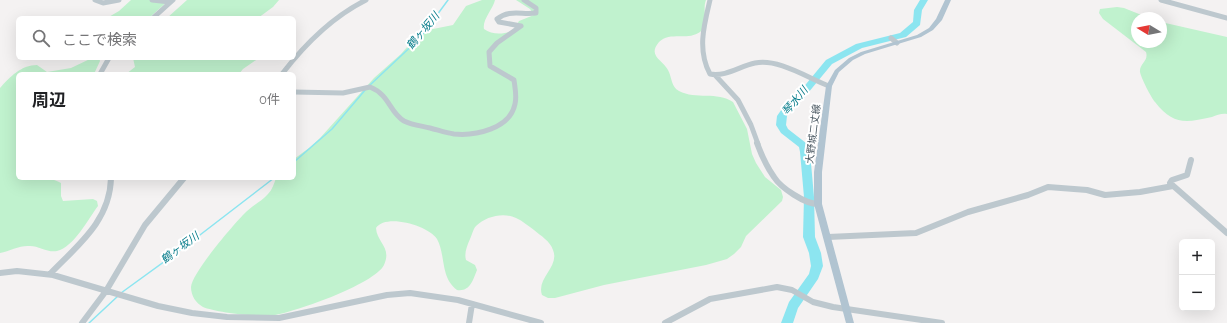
<!DOCTYPE html>
<html lang="ja">
<meta charset="utf-8">
<style>
body{margin:0;font-family:Raleway,"Noto Sans JP",sans-serif;background:#f2f2f2;color:#202124}
.controls{position:absolute;right:12px;bottom:12px;display:grid;overflow:hidden;border-radius:6px;box-shadow:0 4px 16px #0002}
.controls button{width:36px;height:36px;display:grid;place-items:center;padding:0;border:0;border-bottom:1px solid #e0e0e0;background:#fff;color:#202124;font:20px sans-serif}
.compass{position:absolute;left:1131px;top:12px;width:36px;height:36px;border-radius:50%;background:#fff;box-shadow:0 4px 16px #0002;rotate:280deg}
.list{margin:0;padding:0;list-style:none}
h2{display:flex;justify-content:space-between;align-items:center;height:52px;margin:0;padding:0 16px;font-size:17px}
h2 small{font-size:13px;font-weight:400;color:#757577}
.icon{flex:none;width:22px;height:22px;fill:none;stroke:currentColor;stroke-width:2;stroke-linecap:round;stroke-linejoin:round}
.map{position:relative;flex:none;width:1227px;height:323px;overflow:hidden}
.search{position:absolute;background:#fff;box-shadow:0 4px 16px #0002;left:16px;top:16px;width:280px;height:44px;display:flex;align-items:center;gap:10px;box-sizing:border-box;padding:0 14px;border-radius:6px;color:#757577;font-size:15px}
.panel{position:absolute;background:#fff;box-shadow:0 4px 16px #0002;left:16px;top:72px;width:280px;height:108px;border-radius:6px}
.map>svg:first-child{display:block}
.green{fill:#c0f2ce}
.lines{fill:none;stroke-linecap:round;stroke-linejoin:round}
.stream{stroke:#8ce5f0;stroke-width:1.5}
.river{fill:#8ce5f0;fill-rule:evenodd}
.minor-far1{stroke:#bdc8ce;stroke-width:5}
.minor{stroke:#bdc8ce;stroke-width:6}
.major{fill:#b1c4d1;fill-rule:evenodd}
.labels{text-anchor:middle;dominant-baseline:central;stroke-width:4;stroke-linejoin:round;paint-order:stroke}
.street-label{font-size:10px;fill:#495760;stroke:#fff}
.water-label{font-size:11px;font-style:italic;fill:#0a7e8c;stroke:#fff}
</style>
<div class="map">
<svg width="1227" height="323" viewBox="0 0 1227 323">
<rect width="100%" height="100%" fill="#f4f2f2"/>
<path class="green" d="M131 0H169L149 18H107L119 11Z
M187 0H279L273 7 258 18H167Z
M482 0H495C493 9 482 20 484 29 492 35 504 34 513 31L519 21 534 15 530 9 516 0H706C702 9 709 25 700 32 688 41 670 31 659 42 647 56 663 60 668 70 672 77 671 87 679 91 696 100 717 91 733 102L747 129 752 154 756 163 765 177 781 190 783 197 782 201 746 236 741 247 734 254 727 259 706 265 604 285 555 298H548L542 295C536 278 560 267 553 250 550 241 541 236 534 230 528 226 523 221 516 218 504 212 486 216 476 226 473 229 472 235 470 239 467 246 464 253 466 260L475 265 477 270C473 280 470 292 457 290 440 277 446 256 437 239 429 226 386 213 376 228 377 243 392 247 384 265 375 284 291 314 269 316 257 317 214 312 203 307 196 303 191 296 191 287 192 273 233 225 244 214 251 206 261 202 268 194 272 190 274 184 276 178H294V159L309 148 320 138 374 78 401 54 415 38 428 30 453 25 466 6Z
M1117 7 1124 8 1149 18H1137V42H1161V22L1227 37V114C1222 113 1217 115 1212 117 1185 123 1173 125 1155 102 1151 97 1141 78 1140 72 1139 64 1149 61 1146 52L1103 19 1099 13 1100 9Z
M92 58H99L100 61 94 74H18V178C32 178 49 176 61 183V196L63 201 93 199 97 201 98 206C88 219 74 247 57 251 48 253 39 246 30 246 20 245 10 251 0 253V88C10 77 21 65 37 65L47 72 71 68Z
M133 58H259L243 69 239 74H126L135 67Z"/>
<g class="lines">
<path class="stream" d="M370 85 420 38 448 0
M294 162 332 129 366 89
M121 293 183 248 274 178
M89 323 118 296"/>
<path class="river" d="M920 0H928L922 10 920 25 906 37 862 48 832 64 803 99 790 110 787 116 786 125 788 129 806 143 810 152 814 197 815 237 821 253 823 266 818 279 798 308 793 323H781L789 302 809 274 811 266 809 253 803 237 804 197 800 152 799 147 781 133 776 125 777 116 784 106 797 95 826 60 856 44 900 33 913 22 914 10Z"/>
<path class="minor-far1" d="M95 0 103 3 119 0
M152 0 170 2
M710 0C704 25 697 50 710 74 726 77 740 66 755 63 778 58 808 78 829 86
M1161 0 1227 18
M153 18 173 0
M891 38 897 43
M100 74 109 58
M282 74C305 44 332 17 366 0
M715 75 738 100 751 125 758 144
M294 92 343 93 370 87C390 95 389 112 404 121 412 125 422 126 430 128 438 130 446 133 454 134 475 136 510 129 515 104 517 96 515 88 514 80L490 66 489 52 497 43 521 26 499 22 497 19C509 9 522 15 536 13V8L524 0"/>
<path class="minor" d="M757 143C761 154 767 167 774 177 781 188 805 204 818 204
M1191 160 1187 175 1172 180 1170 183 1227 233
M828 237 916 233 968 212 1028 195 1048 187 1087 190 1105 195 1140 192 1173 186
M0 273 17 271 53 275 158 306 192 313 227 317 279 318 387 295 410 293 458 300 541 323
M50 274C78 245 110 221 111 178
M82 323 106 291 145 225 184 178
M469 323 472 304
M665 323 710 299 777 287 792 290 813 302 833 307 942 323"/>
<path class="major" d="M945 0H951L942 20 933 30 921 37 865 54 853 60 839 72 832 86 822 172V204L854 323H846L814 204V172L826 86 835 70 849 58 861 52 917 35 929 28 936 19Z"/>
</g>
<g class="labels">
<g class="street-label">
<text transform="translate(813 134) rotate(-83)">大野城二丈線</text>
</g>
<g class="water-label">
<text transform="translate(423 31) rotate(-50)">鶴ヶ坂川</text>
<text transform="translate(795 101) rotate(-50)">琴水川</text>
<text transform="translate(180 248) rotate(-37)">鶴ヶ坂川</text>
</g>
</g>
</svg>
<div class="controls">
<button>+</button>
<button>−</button>
</div>
<svg class="compass" viewBox="-18 -18 36 36"><path d="M0-13l5 13h-10z" fill="#e53935"/><path d="M0 13l5-13h-10z" fill="#757577"/></svg>
<div class="search"><svg class="icon" aria-label="search" viewBox="0 0 24 24"><circle cx="10" cy="10" r="6"/><path d="M15 15l6 6"/></svg>ここで検索</div>
<section class="panel">
<h2>周辺<small>0件</small></h2>
<ul class="list">
</ul>
</section>
</div>
